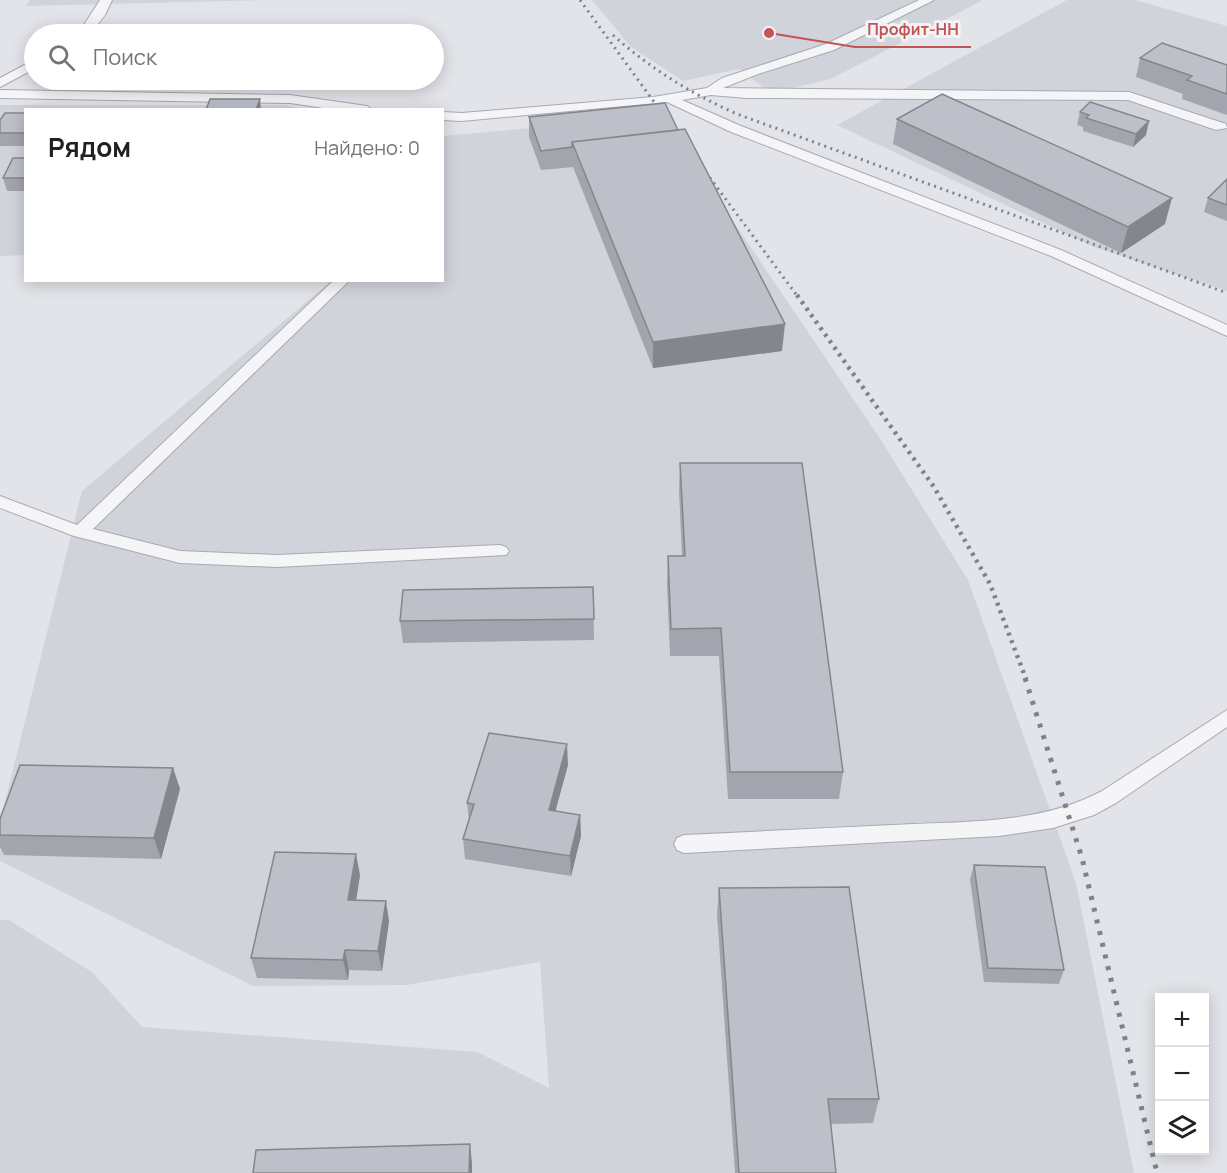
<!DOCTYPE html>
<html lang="ru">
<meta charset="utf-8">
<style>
body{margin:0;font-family:Manrope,sans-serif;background:#f6f6f6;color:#202124}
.controls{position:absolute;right:18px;bottom:18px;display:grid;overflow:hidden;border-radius:0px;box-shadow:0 3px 15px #0003}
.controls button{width:54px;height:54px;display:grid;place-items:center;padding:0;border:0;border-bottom:2px solid #e0e0e0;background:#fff;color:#202124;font:30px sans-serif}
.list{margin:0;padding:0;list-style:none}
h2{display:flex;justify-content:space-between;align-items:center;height:78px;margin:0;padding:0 24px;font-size:26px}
h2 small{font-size:20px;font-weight:400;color:#757577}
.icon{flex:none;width:33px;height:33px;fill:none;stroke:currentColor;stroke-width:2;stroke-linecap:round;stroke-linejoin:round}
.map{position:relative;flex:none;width:1227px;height:1173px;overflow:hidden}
.search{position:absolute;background:#fff;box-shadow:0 3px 15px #0003;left:24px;top:24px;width:420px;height:66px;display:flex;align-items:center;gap:15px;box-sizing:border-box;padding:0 21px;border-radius:33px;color:#757577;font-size:22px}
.panel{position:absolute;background:#fff;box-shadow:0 3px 15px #0003;left:24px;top:108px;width:420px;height:174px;border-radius:0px}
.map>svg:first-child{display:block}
.built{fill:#d1d3db}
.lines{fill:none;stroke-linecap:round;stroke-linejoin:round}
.lane-casing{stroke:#a8aab3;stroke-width:2}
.lane{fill:#f5f5f8;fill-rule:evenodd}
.rail-far2{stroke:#7d8192;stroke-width:3;stroke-dasharray:2 4.5;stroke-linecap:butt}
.rail-far1{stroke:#7d8192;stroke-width:4.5;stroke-dasharray:3 5;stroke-linecap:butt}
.rail{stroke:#7d8192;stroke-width:5;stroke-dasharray:4 8;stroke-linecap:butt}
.wall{fill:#a3a4ad}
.shaded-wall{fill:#84868d}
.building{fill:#bdbfc9;stroke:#84868d;stroke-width:1.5}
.leader{fill:none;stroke:#c25553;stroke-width:2}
.callout-dot{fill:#c25553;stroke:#f2f3f7;stroke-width:2}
.callout-label{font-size:16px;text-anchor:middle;font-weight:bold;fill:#c25553;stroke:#f2f3f7;stroke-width:6;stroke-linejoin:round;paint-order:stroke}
</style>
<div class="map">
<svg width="1227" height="1173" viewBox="0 0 1227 1173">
<rect width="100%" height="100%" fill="#e2e4e9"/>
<path class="built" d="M30 0H262L25 6Z
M592 0H983L831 79 771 93 739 69 683 81 631 47Z
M1067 0H1135L1227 26V291L1094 247 837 125Z
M0 105H283L304 109 26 110 25 255 0 256Z
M662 116 879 437 968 580 1076 883 1134 1173H0V920H9L92 972 142 1027 477 1052 549 1088 540 962 407 985 253 986 0 861V822L82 491 331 281 442 280 443 136Z"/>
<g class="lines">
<defs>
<path id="lane" d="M100 0H112L105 15 90 34H78Z
M919 0H934L834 50 758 74 723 88 1129 92 1226 124 1227 128 1216 130 1128 100 747 98 711 95 682 100 741 126 1061 250 1227 325V336L1051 256 731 132 667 102 462 121 442 120V112L462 113 653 97 707 88 722 78 826 44Z
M34 60V69L0 87V78Z
M0 90 290 95 367 106 373 110H337L290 103 0 98Z
M334 280H350L93 529 180 551 277 555 500 545 506 547 509 551 506 555 277 567 180 563 74 536 0 508V496L77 525Z
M1227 710V727L1116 803 1094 815 1053 828 999 836 684 853 677 850 674 844 677 838 684 835C754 832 823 828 893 825 963 821 1039 825 1102 791Z"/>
</defs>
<use href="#lane" class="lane-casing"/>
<use href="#lane" class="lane"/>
<path class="rail-far2" d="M580 0 665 117
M613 35C651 69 690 93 737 114L1227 293
M702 167 798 297"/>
<path class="rail-far1" d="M797 295 934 487 990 584 1026 679"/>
<path class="rail" d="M1025 678 1082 858 1157 1173"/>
</g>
<path class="wall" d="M1140 58 1227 65V115L1182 99 1183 94 1136 77Z
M665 103 782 351 653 368 573 167 541 170 529 137V117Z
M1080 112 1146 135 1133 147 1083 131V127L1077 125Z
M26 113V146H0V120Z
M897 119 1165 224 1121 253 893 144Z
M26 158V191H7L3 178Z
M1227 179V221L1204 212 1208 198Z
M680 463 843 772 839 799H728L719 656H670L667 584 668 556H682L679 490Z
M593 587 594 640 403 643 400 621Z
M568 765 555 811 580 815 581 836 571 876 465 859 463 839 469 820 467 803Z
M173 768 180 789 161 859 4 855 0 847V819Z
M974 865 1064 970 1059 984 984 982 970 879Z
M360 875 356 900 389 921 382 971 349 970 348 980 257 978 251 958Z
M719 888 879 1099 873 1123 831 1124 836 1173H735L717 914Z"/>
<path class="shaded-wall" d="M260 99 261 110H256Z
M1149 121 1146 135 1133 147 1136 134Z
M1172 198 1165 224 1121 253 1128 227Z
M785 324 782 351 653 368V342Z
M567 744 568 765 550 831 549 810Z
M173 768 180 789 161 859 154 838Z
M580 815 581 836 571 876 570 856Z
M356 854 360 875 353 920 348 900Z
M386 901 389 921 382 971 378 951Z
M345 950 349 970 348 980 343 960Z
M470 1144 472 1163V1173H469Z"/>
<path class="building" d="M1162 43 1227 65V94L1187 80 1192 76 1140 58Z
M942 94 1172 198 1128 227 897 119Z
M210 99H260L256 110H206Z
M1090 102 1149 121 1136 134 1086 118 1089 115 1080 112Z
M665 103 678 130 572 142V147L541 151 529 117Z
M5 113H26V133H0V120Z
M685 129 785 324 653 342 572 142Z
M13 158H26V178H3Z
M1227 179V205L1208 198Z
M680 463H802L843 772H730L721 628 671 629 668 556H685Z
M593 587 594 619 400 621 403 590Z
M489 733 567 744 549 810 580 815 570 856 463 839 474 804 467 803Z
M20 765 173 768 154 838 0 835V819Z
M275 852 356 854 348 900 386 901 378 951 345 950 343 960 251 958Z
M974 865 1045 867 1064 970 988 968Z
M849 887 879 1099H828L836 1173H739L719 888Z
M470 1144 469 1173H253L256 1150Z"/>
<path class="leader" d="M769 33L855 47H971"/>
<circle class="callout-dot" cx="769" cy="33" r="6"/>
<g class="callout-label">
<text x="913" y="35">Профит-НН</text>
</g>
</svg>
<div class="controls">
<button>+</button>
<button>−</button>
<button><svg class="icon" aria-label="layers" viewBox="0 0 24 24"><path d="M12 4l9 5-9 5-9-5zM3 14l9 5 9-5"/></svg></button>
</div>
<div class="search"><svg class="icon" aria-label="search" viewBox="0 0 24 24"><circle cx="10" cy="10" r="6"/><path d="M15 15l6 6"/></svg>Поиск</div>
<section class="panel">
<h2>Рядом<small>Найдено: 0</small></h2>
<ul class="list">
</ul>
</section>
</div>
